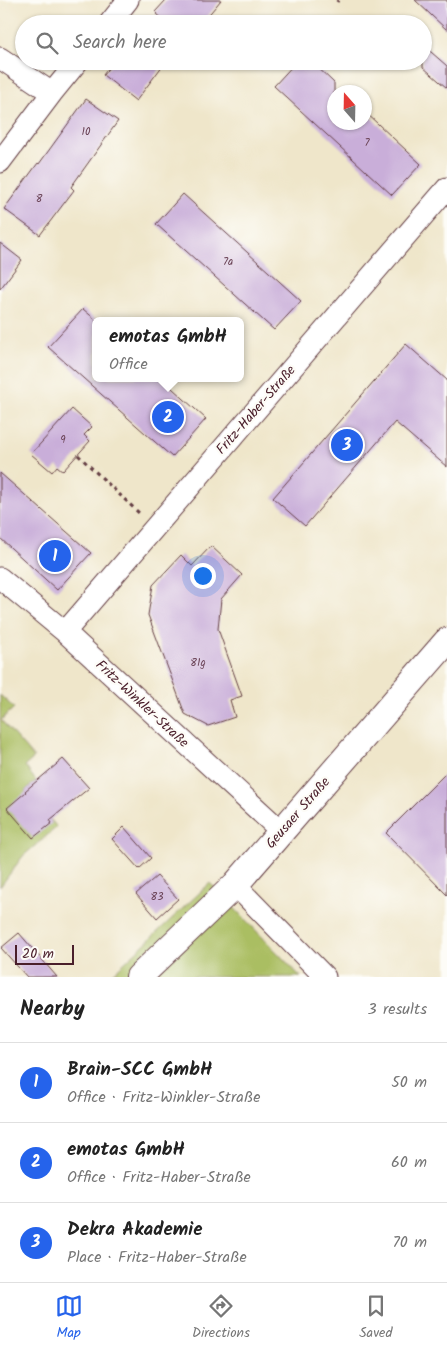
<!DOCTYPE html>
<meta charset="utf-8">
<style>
body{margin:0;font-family:Kalam,sans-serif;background:#f6f6f6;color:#222}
.compass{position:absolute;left:327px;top:85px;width:45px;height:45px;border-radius:50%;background:#fff;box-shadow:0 1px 4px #0004;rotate:340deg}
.scale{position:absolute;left:15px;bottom:12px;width:59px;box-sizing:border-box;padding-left:5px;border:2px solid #4a1f2b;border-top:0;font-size:14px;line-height:18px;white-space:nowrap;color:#4a1f2b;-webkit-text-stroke:4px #fdfcf7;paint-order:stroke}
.you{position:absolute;left:202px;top:575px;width:18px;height:18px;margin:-12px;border:4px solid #fff;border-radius:50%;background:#1a73e8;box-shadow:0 0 0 8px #1a73e833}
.badge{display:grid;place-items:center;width:32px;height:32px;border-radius:50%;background:#2563eb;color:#fff;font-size:16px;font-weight:700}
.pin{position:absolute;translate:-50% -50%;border:2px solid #fff;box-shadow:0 1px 5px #0006}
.popup{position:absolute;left:92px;top:317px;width:152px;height:65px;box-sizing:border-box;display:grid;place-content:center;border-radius:8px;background:#fff;filter:drop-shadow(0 1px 4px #0005);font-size:16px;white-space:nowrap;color:#767676}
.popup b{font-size:19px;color:#222}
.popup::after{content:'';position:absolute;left:50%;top:100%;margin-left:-10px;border:10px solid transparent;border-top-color:#fff}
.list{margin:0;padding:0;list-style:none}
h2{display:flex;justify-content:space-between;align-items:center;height:65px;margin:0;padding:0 20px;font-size:21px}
h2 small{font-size:16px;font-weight:400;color:#767676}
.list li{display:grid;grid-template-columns:32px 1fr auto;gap:15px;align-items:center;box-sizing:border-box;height:80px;padding:0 20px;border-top:1px solid #e0e0e0}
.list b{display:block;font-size:19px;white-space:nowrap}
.list p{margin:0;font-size:16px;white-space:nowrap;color:#767676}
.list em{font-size:16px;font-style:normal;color:#767676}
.icon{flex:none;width:28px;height:28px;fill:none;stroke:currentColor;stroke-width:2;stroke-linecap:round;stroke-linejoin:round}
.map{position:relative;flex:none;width:447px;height:977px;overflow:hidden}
.search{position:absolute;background:#fff;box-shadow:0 1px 4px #0004;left:15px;right:15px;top:15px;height:55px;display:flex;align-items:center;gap:12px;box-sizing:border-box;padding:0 18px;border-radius:28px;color:#767676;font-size:19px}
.sheet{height:305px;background:#fff}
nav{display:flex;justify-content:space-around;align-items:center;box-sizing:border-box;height:70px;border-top:1px solid #e0e0e0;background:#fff;font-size:14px;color:#767676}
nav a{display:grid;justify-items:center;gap:2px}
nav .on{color:#2563eb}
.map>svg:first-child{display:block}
.green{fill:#aabe62;stroke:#7a6e46}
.building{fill:#c9aed9}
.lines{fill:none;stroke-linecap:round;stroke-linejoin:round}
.minor-casing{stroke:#633d43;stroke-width:23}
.tertiary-casing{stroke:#633d43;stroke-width:28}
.path{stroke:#633d43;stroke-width:3;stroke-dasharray:4 4;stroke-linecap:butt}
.minor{stroke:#fff;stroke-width:21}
.tertiary{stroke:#fff;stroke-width:26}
.labels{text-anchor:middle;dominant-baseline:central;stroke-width:4.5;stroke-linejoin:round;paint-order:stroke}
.number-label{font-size:11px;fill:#6a4356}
.street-label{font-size:14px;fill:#4a1f2b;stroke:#fdfcf7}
</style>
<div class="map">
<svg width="447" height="977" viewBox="0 0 447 977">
<rect width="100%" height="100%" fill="#fdfcf7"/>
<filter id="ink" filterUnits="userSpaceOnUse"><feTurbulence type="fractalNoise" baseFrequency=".02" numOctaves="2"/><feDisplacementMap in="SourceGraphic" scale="10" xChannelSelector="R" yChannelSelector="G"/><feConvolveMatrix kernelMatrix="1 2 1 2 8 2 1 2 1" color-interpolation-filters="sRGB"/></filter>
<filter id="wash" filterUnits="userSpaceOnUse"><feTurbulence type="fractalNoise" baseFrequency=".0096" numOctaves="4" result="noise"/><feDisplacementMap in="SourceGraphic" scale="20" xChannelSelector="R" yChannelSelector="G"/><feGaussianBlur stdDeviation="1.12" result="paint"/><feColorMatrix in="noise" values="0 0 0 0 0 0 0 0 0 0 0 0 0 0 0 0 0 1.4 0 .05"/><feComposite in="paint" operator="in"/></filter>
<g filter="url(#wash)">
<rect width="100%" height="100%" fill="#efe6ca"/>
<path class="green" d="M0 695 14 708 1 720 34 758 25 766 36 781 25 791 57 827 23 856 0 887Z
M210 883 301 977H109Z"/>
<g id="blocks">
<path class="building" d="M166 0H221L201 24H168L155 12Z
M415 0H447V30Z
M423 45 447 66V88L423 67Z
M114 61H166L136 101 103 75Z
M297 61H311L334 83V122H364V111L421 164 392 195 274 86Z
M86 99 118 121 71 187 74 190 40 235 4 209 38 163 39 164Z
M183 194 301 301 274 330 156 224Z
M0 243 22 260 0 289Z
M83 309 96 320V378H161L206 419 172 457 48 347Z
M406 344 447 380V467L395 422 305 526 273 498Z
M72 409 92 427 84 435 90 441 63 471 57 466 52 472 31 454Z
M0 473 91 553 57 590 0 538Z
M211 546 242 575 221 599 218 629 242 696 230 700 235 717 208 726 185 714 148 615 153 585 181 555 192 566Z
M63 759 89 788 50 820 52 823 33 838 7 808 26 792 25 791Z
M447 772V895L386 833Z
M124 827 151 858 139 869 112 839Z
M157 876 178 899 157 918 136 894Z
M19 933 57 977H27L1 948Z"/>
</g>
</g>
<g filter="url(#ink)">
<use href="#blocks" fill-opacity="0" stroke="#633d43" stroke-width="1"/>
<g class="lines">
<defs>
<path id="minor" d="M109 24 128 0
M0 58 52 93
M0 162 52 93 78 61
M0 578 65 632 282 832
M65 632 447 188
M235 885 325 977"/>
<path id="tertiary" d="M139 977 235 885 447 641"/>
</defs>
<use href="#minor" class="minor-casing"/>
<use href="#tertiary" class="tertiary-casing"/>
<path class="path" d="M337 2 338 0
M78 455 140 514"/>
<use href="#minor" class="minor"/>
<use href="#tertiary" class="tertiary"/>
</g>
</g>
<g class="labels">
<g class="number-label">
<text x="86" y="132">10</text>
<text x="367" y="143">7</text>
<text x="39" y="199">8</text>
<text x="228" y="262">7a</text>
<text x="63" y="440">9</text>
<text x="198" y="663">81g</text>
<text x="157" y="897">83</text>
</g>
<g class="street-label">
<text transform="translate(256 410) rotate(-49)">Fritz-Haber-Straße</text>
<text transform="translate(142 704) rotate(43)">Fritz-Winkler-Straße</text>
<text transform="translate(298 813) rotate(-49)">Geusaer Straße</text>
</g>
</g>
</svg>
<svg class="compass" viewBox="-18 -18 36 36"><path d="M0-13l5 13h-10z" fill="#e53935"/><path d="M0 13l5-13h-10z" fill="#767676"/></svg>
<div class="scale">20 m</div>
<div class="you"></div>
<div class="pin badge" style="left:55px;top:556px">1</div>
<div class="pin badge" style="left:168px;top:417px">2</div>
<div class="popup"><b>emotas GmbH</b>Office</div>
<div class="pin badge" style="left:347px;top:445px">3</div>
<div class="search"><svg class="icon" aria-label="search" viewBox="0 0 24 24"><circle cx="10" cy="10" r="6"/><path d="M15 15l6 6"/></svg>Search here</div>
</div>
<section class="sheet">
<h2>Nearby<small>3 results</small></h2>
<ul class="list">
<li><span class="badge">1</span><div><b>Brain-SCC GmbH</b><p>Office · Fritz-Winkler-Straße</p></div><em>50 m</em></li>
<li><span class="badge">2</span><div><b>emotas GmbH</b><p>Office · Fritz-Haber-Straße</p></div><em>60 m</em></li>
<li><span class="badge">3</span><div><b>Dekra Akademie</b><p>Place · Fritz-Haber-Straße</p></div><em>70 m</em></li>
</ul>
</section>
<nav>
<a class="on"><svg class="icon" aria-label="map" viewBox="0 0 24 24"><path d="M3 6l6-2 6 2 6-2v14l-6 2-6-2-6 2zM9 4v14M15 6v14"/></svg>Map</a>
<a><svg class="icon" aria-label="directions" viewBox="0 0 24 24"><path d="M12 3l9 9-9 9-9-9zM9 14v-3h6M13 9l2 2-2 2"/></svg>Directions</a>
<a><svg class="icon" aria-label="saved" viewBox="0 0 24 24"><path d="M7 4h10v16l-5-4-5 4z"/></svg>Saved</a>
</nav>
